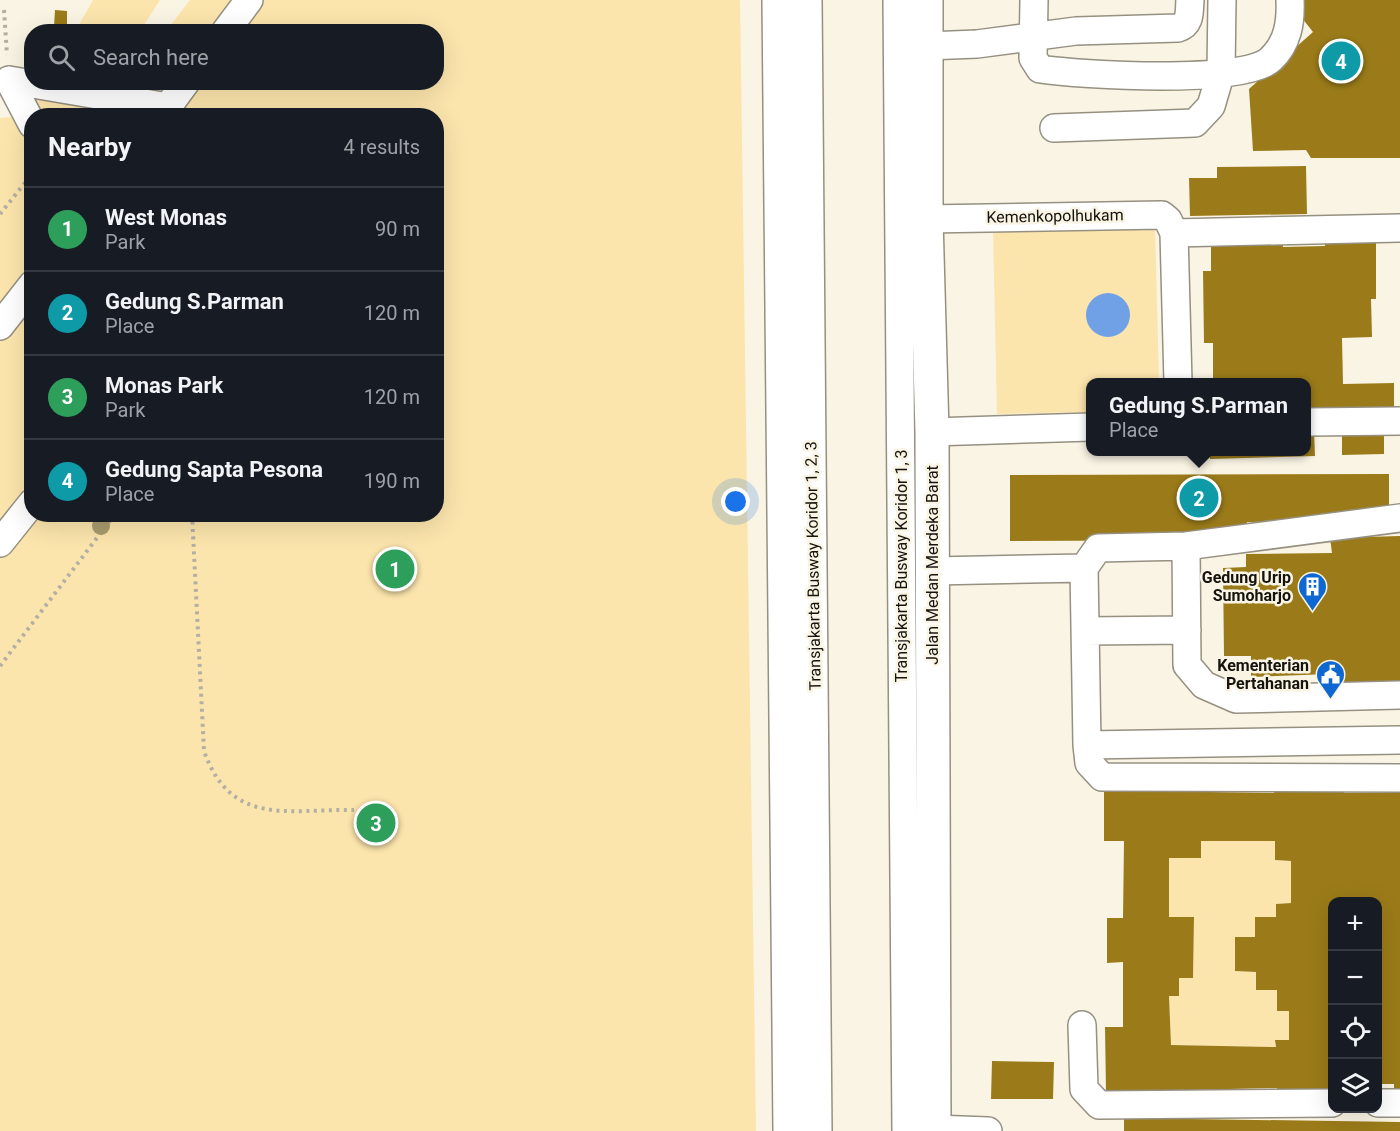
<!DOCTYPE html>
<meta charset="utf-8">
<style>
body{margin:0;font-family:Roboto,sans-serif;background:#242831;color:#f1f3f6}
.controls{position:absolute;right:18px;bottom:18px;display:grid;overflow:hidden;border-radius:12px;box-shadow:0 6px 24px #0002}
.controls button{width:54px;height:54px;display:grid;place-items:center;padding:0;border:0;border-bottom:2px solid #363941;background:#171b24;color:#f1f3f6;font:30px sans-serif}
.you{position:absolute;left:736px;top:502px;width:21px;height:21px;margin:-15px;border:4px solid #fff;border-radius:50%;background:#1a73e8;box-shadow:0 0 0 9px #1a73e833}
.badge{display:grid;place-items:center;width:39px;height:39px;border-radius:50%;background:#ea580c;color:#fff;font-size:20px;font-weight:700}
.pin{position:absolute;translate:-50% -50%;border:3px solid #fff;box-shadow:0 2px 6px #0006}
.popup{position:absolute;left:1086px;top:378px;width:225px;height:78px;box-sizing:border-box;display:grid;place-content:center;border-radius:12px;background:#171b24;filter:drop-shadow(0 2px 4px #0005);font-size:20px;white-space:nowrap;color:#9ea1a6}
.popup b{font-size:22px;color:#f1f3f6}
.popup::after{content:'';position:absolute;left:50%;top:100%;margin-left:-12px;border:12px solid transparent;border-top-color:#171b24}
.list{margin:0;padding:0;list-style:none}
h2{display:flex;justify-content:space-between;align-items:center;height:78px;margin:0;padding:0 24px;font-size:26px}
h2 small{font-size:20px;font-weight:400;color:#9ea1a6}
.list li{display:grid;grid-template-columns:39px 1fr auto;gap:18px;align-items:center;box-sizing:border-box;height:84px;padding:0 24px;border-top:2px solid #363941}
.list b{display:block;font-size:22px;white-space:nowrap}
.list p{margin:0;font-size:20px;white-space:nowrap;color:#9ea1a6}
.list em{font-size:20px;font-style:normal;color:#9ea1a6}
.icon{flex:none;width:33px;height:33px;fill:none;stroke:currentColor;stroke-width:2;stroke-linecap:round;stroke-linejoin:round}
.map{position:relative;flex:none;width:1400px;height:1131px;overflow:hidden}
.search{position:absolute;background:#171b24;box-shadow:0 6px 24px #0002;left:24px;top:24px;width:420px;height:66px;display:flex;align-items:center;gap:15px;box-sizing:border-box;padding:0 21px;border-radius:24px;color:#9ea1a6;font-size:22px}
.panel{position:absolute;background:#171b24;box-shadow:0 6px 24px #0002;left:24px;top:108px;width:420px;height:414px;border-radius:24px}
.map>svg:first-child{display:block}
.green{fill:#fce5ac;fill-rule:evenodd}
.water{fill:#70a1e6}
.building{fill:#9b7b19;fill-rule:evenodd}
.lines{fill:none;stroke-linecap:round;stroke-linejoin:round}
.minor-casing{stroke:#959081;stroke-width:30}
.major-casing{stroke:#959081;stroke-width:36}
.path{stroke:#b4afa3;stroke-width:4;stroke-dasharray:3 4.5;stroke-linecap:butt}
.minor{stroke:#fff;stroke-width:27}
.major{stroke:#fff;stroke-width:33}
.tree{fill:#aa9b6e}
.labels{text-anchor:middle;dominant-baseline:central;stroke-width:5;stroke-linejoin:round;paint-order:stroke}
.street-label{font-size:16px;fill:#15130e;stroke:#faf4e4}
.poi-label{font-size:16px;font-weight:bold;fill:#15130e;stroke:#faf4e4;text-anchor:end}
</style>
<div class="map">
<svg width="1400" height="1131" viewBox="0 0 1400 1131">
<rect width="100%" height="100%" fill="#faf4e4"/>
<path class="green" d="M93 0H160L140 31H79L80 23Z
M190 0H740L756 1131H0V118L13 117 48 83 436 82V32L166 31ZM32 116H436V514H32Z
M1155 226 1159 382H1091V412L997 414 993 229Z
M1201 841H1275V860L1291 861V903L1276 904V917H1255V937H1235V971L1256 972V990H1277V1011H1289V1040H1275L1276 1047 1171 1045 1169 996H1179V978L1193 977 1194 917H1169V858H1201Z"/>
<path class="water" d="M1086 315a22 22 0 1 1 44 0a22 22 0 1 1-44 0Z"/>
<path class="building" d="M1291 0H1400V158H1311L1306 150 1253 151 1249 89 1313 32 1291 4Z
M55 10 67 11V28L54 27Z
M1306 166 1307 214 1190 216 1189 178H1217V167Z
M1376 236V299H1371L1372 337 1342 338 1343 384 1394 383V415L1307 416V382H1213V343H1204L1203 271H1211V244L1283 239V247L1325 246V237Z
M1314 431 1315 456 1210 459 1209 452H1307V432Z
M1384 431V454L1342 455V432Z
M1389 474V521L1247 522V540L1010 541V475Z
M1400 536V689L1329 693V674L1251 677V656H1224L1223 568 1246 567V554L1332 553 1330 538Z
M1275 782 1344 783V793H1400V1094H1394V1084H1378V902H1332V1099H1278L1277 1088 1106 1092 1105 1027H1123V962L1107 963V918H1123L1124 841H1104V787L1211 785V792L1274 793ZM1201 841H1275V860L1291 861V903L1276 904V917H1255V937H1235V971L1256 972V990H1277V1011H1289V1040H1275L1276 1047 1171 1045 1169 996H1179V978H1193L1194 917H1169V858H1201Z
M992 1061 1054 1062 1053 1099H991Z
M1124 1118 1400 1122V1131H1124Z"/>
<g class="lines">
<defs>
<path id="minor" d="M808 0 818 1131
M897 0 906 1131
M1034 0 1033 58 1040 69C1080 75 1245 85 1271 59 1288 43 1291 22 1290 0
M225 32 249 0
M927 46 977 44 1076 31 1178 28C1191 24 1189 12 1190 0
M9 80 168 107
M9 80 32 124
M161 116 186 82
M1054 128 1195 123 1211 106 1221 72 1222 0
M926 219 1162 215 1168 220 1174 233 1178 382
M1174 233 1400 228
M0 326 32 285
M1307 422 1400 421
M932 432 1091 427
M1400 518 1186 546 1098 548 1084 568 1087 745 1400 740
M0 543 32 503
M1186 546 1187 665 1204 685 1236 699 1400 695
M933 571 1084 568
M1085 631 1187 630
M1087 745 1089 763 1102 777 1400 778
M1082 1025 1084 1089 1099 1105 1332 1103
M1378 1103H1400
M934 1129 988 1131"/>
<path id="major" d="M779 0 790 1131
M926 0V219L932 432 934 1131"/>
</defs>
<use href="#minor" class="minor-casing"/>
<use href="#major" class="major-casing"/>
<path class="path" d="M4 10 7 55
M0 214 32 174
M192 514 204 751C231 827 287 809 354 810
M0 666 115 514"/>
<use href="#minor" class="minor"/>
<use href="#major" class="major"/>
</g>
<circle class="tree" cx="101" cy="526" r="9"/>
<defs>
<symbol id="building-pin" viewBox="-11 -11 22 30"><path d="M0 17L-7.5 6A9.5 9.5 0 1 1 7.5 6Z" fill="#0f68d1" stroke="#faf4e4"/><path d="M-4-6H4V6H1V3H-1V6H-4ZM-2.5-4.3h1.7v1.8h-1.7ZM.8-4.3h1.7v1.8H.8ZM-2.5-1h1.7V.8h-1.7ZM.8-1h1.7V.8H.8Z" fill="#fff"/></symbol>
<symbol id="civic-pin" viewBox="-11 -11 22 30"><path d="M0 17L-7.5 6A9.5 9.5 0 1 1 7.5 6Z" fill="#0f68d1" stroke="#faf4e4"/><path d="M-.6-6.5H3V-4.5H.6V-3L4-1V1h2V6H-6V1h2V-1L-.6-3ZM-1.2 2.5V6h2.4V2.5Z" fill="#fff"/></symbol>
</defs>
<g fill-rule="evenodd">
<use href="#building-pin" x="1296" y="570" width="33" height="45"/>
<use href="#civic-pin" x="1314" y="658" width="33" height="45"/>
</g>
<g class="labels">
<g class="street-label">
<text transform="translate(1055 216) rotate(-1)">Kemenkopolhukam</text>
<text transform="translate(932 565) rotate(-90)">Jalan Medan Merdeka Barat</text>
<text transform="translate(813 566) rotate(-91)">Transjakarta Busway Koridor 1, 2, 3</text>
<text transform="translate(901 566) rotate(-90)">Transjakarta Busway Koridor 1, 3</text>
</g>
<g class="poi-label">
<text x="1291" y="577">Gedung Urip<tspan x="1291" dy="18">Sumoharjo</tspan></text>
<text x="1309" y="665">Kementerian<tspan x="1309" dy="18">Pertahanan</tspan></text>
</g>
</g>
</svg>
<div class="controls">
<button>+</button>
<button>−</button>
<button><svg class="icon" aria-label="locate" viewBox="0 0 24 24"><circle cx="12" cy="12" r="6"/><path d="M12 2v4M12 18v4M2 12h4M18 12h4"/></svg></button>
<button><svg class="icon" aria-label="layers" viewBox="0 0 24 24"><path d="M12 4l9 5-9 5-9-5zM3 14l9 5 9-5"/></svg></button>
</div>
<div class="you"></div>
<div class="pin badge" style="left:395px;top:569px;background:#2e9e5b">1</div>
<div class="pin badge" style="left:1199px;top:498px;background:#0f9aa8">2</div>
<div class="popup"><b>Gedung S.Parman</b>Place</div>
<div class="pin badge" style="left:376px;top:823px;background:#2e9e5b">3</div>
<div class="pin badge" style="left:1341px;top:61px;background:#0f9aa8">4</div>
<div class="search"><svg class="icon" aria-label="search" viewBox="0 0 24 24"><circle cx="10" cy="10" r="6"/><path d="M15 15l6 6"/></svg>Search here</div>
<section class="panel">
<h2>Nearby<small>4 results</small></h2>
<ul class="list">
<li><span class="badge" style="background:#2e9e5b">1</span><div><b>West Monas</b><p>Park</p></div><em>90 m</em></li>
<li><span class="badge" style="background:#0f9aa8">2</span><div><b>Gedung S.Parman</b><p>Place</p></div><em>120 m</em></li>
<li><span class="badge" style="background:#2e9e5b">3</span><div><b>Monas Park</b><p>Park</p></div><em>120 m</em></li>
<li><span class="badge" style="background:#0f9aa8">4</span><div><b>Gedung Sapta Pesona</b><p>Place</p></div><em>190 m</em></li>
</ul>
</section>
</div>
